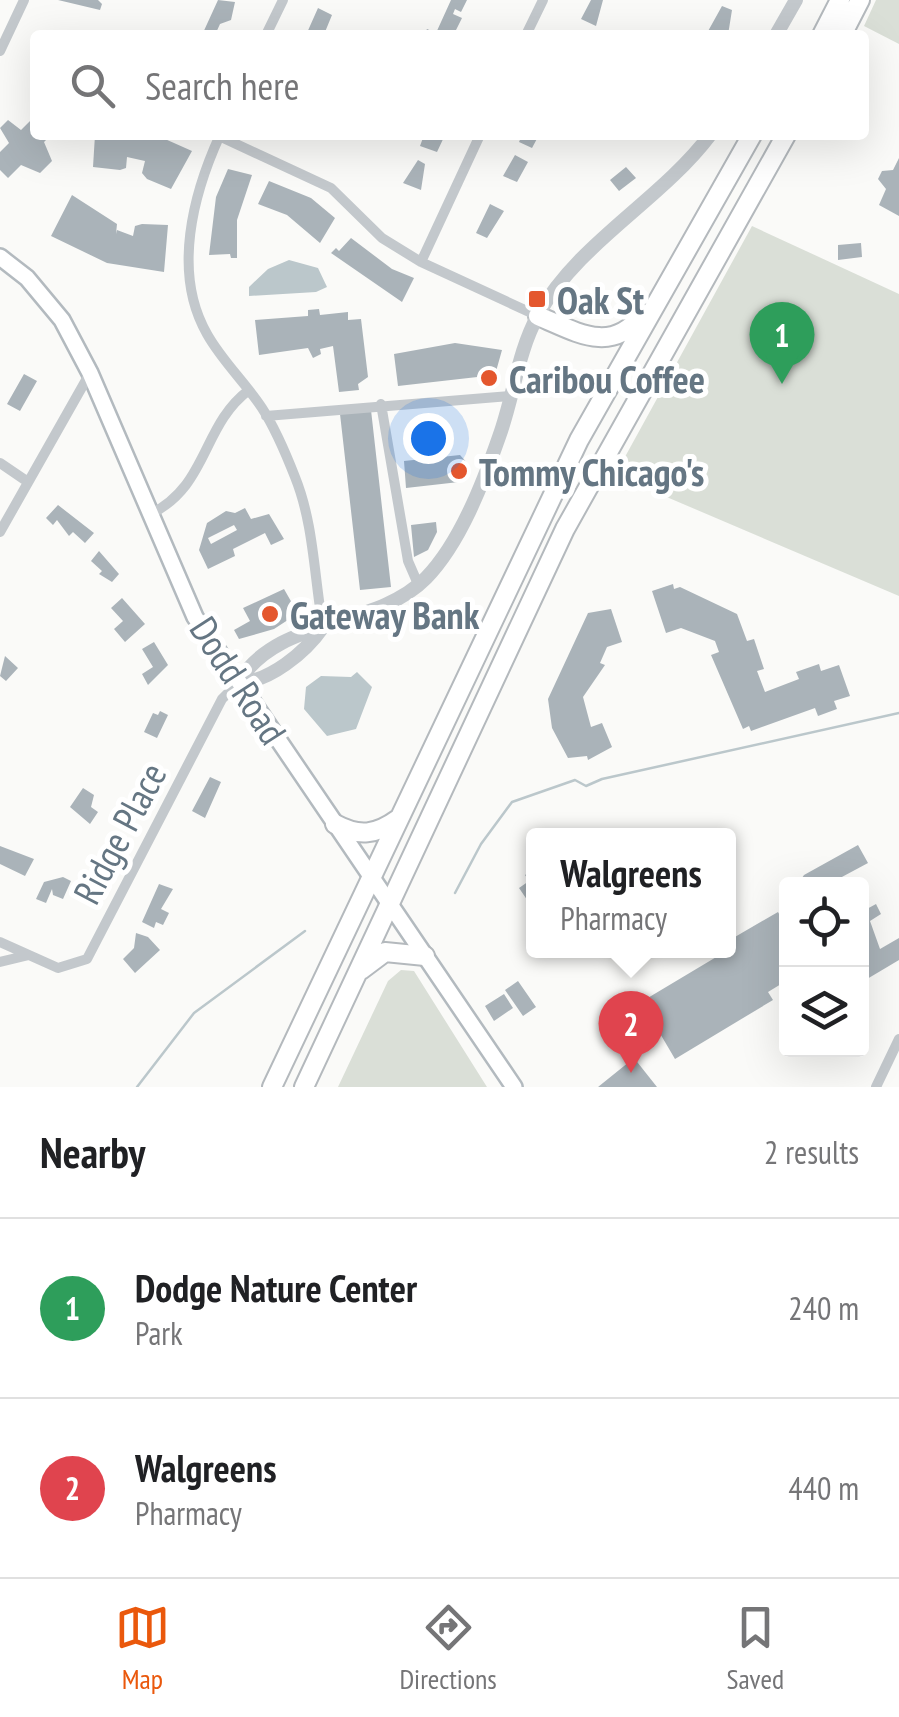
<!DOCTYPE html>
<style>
body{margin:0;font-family:"PT Sans Narrow",sans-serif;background:#f2f2f2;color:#202124}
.controls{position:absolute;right:30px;bottom:30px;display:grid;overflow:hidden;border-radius:10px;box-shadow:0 10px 40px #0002}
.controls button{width:90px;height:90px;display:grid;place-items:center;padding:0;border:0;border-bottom:2px solid #e0e0e0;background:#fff;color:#202124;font:50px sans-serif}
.you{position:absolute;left:428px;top:438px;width:35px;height:35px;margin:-25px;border:8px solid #fff;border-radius:50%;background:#1a73e8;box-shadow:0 0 0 15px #1a73e833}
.badge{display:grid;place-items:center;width:65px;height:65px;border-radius:50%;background:#ea580c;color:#fff;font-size:32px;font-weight:700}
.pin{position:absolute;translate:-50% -82px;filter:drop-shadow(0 2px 5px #0008)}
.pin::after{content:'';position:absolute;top:52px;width:35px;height:30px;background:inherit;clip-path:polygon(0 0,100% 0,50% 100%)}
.popup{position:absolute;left:526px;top:828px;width:210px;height:130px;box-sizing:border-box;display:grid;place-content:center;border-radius:10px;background:#fff;filter:drop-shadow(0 2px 8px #0005);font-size:32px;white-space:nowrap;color:#757577}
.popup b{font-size:38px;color:#202124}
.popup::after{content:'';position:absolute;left:50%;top:100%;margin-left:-20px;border:20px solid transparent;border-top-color:#fff}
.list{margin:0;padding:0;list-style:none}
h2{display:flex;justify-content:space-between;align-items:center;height:130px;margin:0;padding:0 40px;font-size:42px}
h2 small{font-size:32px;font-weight:400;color:#757577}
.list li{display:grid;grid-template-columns:65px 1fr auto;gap:30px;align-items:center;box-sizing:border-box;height:180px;padding:0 40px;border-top:2px solid #e0e0e0}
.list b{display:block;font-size:38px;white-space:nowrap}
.list p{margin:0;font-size:32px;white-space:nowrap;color:#757577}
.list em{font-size:32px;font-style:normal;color:#757577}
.icon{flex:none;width:55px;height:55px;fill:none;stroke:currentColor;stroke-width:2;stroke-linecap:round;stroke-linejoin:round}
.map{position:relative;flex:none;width:899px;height:1087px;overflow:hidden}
.search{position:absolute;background:#fff;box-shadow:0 10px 40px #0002;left:30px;right:30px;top:30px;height:110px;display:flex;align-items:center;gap:25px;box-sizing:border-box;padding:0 35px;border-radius:10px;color:#757577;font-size:38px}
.sheet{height:490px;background:#fff}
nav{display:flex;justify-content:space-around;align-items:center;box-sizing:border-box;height:140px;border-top:2px solid #e0e0e0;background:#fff;font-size:28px;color:#757577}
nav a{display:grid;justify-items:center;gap:5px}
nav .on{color:#ea580c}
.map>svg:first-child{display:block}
.green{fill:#dadfd7}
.water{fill:#bbc7cb}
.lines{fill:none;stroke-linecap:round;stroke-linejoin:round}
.stream{stroke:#bbc7cb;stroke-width:2.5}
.building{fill:#aab3b9;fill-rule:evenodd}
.secondary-casing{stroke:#b3babf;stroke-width:20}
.trunk-casing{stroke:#b4b9bd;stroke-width:22}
.minor{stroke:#c3c8cc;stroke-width:10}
.tertiary{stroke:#c3c8cc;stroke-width:14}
.secondary{stroke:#fff;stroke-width:15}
.trunk{stroke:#fff;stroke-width:18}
.poi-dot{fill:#e4572e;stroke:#fff;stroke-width:4}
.labels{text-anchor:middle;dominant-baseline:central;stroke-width:10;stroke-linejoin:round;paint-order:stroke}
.poi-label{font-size:38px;font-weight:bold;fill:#657683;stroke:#fff;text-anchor:start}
.street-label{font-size:38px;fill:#657683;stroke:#fff}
</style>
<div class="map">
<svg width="899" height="1087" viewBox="0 0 899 1087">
<rect width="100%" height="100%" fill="#fafaf8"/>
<path class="green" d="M876 0H899V44L864 26Z
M752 226 899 294V596L615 475Z
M401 970 414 971 487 1087H338L388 981Z"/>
<path class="water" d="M289 260 318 268 327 287 316 292 249 296V287L268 269Z
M357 672 372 687 356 729 327 736 304 709 306 687 321 676 351 677Z"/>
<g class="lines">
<path class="stream" d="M455 893 481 844 512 802 575 780 586 786 602 779 899 713
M137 1087 194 1013 305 931"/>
</g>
<path class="building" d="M58 0H98L102 4 100 10Z
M218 0 235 2 231 20 220 24 215 35H202Z
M451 0H467L461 12 455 9 453 14 462 18 456 30 450 35H424L427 29 436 33Z
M591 0H603L596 26 581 19Z
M722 6 732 10 728 35 707 33Z
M318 8 332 15 325 32 332 35H306Z
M35 116V135H51L44 142 52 161 40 173 21 165 8 178 0 170V152L9 143 0 128 8 120 21 130Z
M95 135H156L192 151 171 189 147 179 142 173 145 161 127 157 126 168 120 170 93 167Z
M424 135H445L437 152 420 146Z
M522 135H539L532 148 519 142Z
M515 155 528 162 517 182 503 176Z
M899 158V216L879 205 886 189 878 179 882 171 893 170Z
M418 160 425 164 421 190 403 183Z
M626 167 636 178 619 191 610 180Z
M228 169 252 175 237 220V258H231L230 254 209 255 216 197Z
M269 181 311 198 335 218 320 243 287 215 258 204Z
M72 195 117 224 116 234 117 230 133 236 135 226 142 224 168 225 164 272 107 263 51 236Z
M490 204 504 211 487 238 476 233Z
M351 238 392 269 414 278 402 302 331 253 336 248 339 251Z
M861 243 862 257 838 260V245Z
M319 309 320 315 348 312V320L361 319 368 377 358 384 359 390 339 392 333 346 320 349 321 354 313 358 308 348 259 355 255 320 308 316V310Z
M455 343 502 350 495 375 398 386 394 354Z
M24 374 37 381 20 411 7 404Z
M371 410 391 587 360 590 340 414Z
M460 455 468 464 459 482 406 488 404 461Z
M58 505 94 533 85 543 73 532 69 536 57 520 53 525 46 518Z
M245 508 251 519 269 514 284 539 271 545 265 533 233 549 235 556 208 569 199 550 207 523 226 511 235 513ZM234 525 237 530 211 544 208 538Z
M436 522 437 532 428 550 414 557 411 525Z
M99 551 119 574 112 582 99 574 102 571 91 561Z
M673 584 674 589 680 587 737 614 747 641 754 639 764 669 757 671 765 692 799 679 796 672 819 664 821 671 839 665 850 696 834 701 837 709 818 716 815 708 751 731 749 726 743 729 711 655 719 652 715 641 681 628 666 633 652 591Z
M284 589 296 610 294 616 274 629 239 639 234 630 250 621 243 608Z
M122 598 145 624 125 642 114 629 123 621 111 608Z
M611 609 622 642 607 647 600 663 605 665 583 697 591 727 602 723 612 747 588 760 587 756 568 758 552 728 548 699 588 613Z
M154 642 168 665 148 685 142 674 153 667 142 649Z
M5 656 18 668 6 681 0 676Z
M160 711 168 715 157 738 144 732 153 713 158 715Z
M210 777 221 782 205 818 192 811Z
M83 788 94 795 91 807 98 812 90 824 70 807Z
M858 845 868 863 840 878 843 884H798L804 875Z
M0 846 34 859 25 876 0 864Z
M534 869V910L519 888 529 881 525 875Z
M63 877 71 881 63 899 53 895 52 889 46 903 36 899 44 882Z
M159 884 173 889 161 909 169 913 163 925 156 922 154 928 142 922Z
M862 904 865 910 876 904 881 914 870 921 880 949 899 938V960L862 982Z
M778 912 786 927V981L768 992 773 1000 675 1059 648 1013 642 1016 636 1005 728 950V941Z
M136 933 148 937 160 950 135 973 123 959 134 948Z
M518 981 536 1007 523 1016 505 990Z
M504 994 513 1008 494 1021 485 1006Z
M634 1058 657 1087H598Z"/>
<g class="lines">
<defs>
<path id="secondary" d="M0 257 27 278 62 320 90 373 195 617 514 1087"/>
<path id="trunk" d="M822 35 840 0
M842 35 860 0
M538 316C575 331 610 355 641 316
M335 824C359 837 376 835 398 819
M361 970 385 952 425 956
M272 1087 579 440 752 135
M304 1087 565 529 786 135"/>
</defs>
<use href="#secondary" class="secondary-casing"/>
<use href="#trunk" class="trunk-casing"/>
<path class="minor" d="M266 35 283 0
M526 35 543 0
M0 51 24 0
M220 135C193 194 172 273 207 334 222 361 245 382 262 408 275 428 286 454 295 477 314 524 314 577 323 627
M219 136 331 188 382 238 421 262 538 316
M421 262 480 135
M381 404 408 561 418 584
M266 416 510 396
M0 463 28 482
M149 515C209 486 201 426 249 390
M0 532 90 373
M0 942 58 968 87 959 222 699 238 683
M0 962 29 955
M876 1087 899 1039"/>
<path class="tertiary" d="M776 35 796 0
M238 683C277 616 375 630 426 578 460 543 483 483 499 437 514 396 517 354 538 315 579 242 660 201 710 135
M238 683C269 682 305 653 323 627"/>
<use href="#secondary" class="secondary"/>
<use href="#trunk" class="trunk"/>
</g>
<g class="poi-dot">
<rect x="527" y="289" width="20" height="20" rx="5"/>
<circle cx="489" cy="378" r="10"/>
<circle cx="459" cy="471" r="10"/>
<circle cx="270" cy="614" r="10"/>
</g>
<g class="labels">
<g class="poi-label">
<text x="557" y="299">Oak St</text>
<text x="509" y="378">Caribou Coffee</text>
<text x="479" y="471">Tommy Chicago's</text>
<text x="290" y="614">Gateway Bank</text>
</g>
<g class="street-label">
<text transform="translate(239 680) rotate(57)">Dodd Road</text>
<text transform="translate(119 833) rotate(-62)">Ridge Place</text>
</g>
</g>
</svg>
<div class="controls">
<button><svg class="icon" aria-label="locate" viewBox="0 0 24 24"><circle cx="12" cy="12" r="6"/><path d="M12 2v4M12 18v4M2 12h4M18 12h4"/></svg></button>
<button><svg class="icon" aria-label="layers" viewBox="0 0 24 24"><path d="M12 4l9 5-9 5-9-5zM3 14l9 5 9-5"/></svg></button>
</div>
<div class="you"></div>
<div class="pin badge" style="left:782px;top:384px;background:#2e9e5b">1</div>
<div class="pin badge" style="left:631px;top:1073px;background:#e0444e">2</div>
<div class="popup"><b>Walgreens</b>Pharmacy</div>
<div class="search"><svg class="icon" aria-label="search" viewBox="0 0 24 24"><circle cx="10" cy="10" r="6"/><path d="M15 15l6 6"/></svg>Search here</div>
</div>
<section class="sheet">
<h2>Nearby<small>2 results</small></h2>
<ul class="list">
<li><span class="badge" style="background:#2e9e5b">1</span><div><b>Dodge Nature Center</b><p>Park</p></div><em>240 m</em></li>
<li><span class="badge" style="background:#e0444e">2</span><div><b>Walgreens</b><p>Pharmacy</p></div><em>440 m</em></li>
</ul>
</section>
<nav>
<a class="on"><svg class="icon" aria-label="map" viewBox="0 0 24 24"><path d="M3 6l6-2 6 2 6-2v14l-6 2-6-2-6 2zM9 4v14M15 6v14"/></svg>Map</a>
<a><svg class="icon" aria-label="directions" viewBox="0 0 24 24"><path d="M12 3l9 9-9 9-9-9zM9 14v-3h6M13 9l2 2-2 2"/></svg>Directions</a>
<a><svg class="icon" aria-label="saved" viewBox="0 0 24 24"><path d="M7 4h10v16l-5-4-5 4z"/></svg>Saved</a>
</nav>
